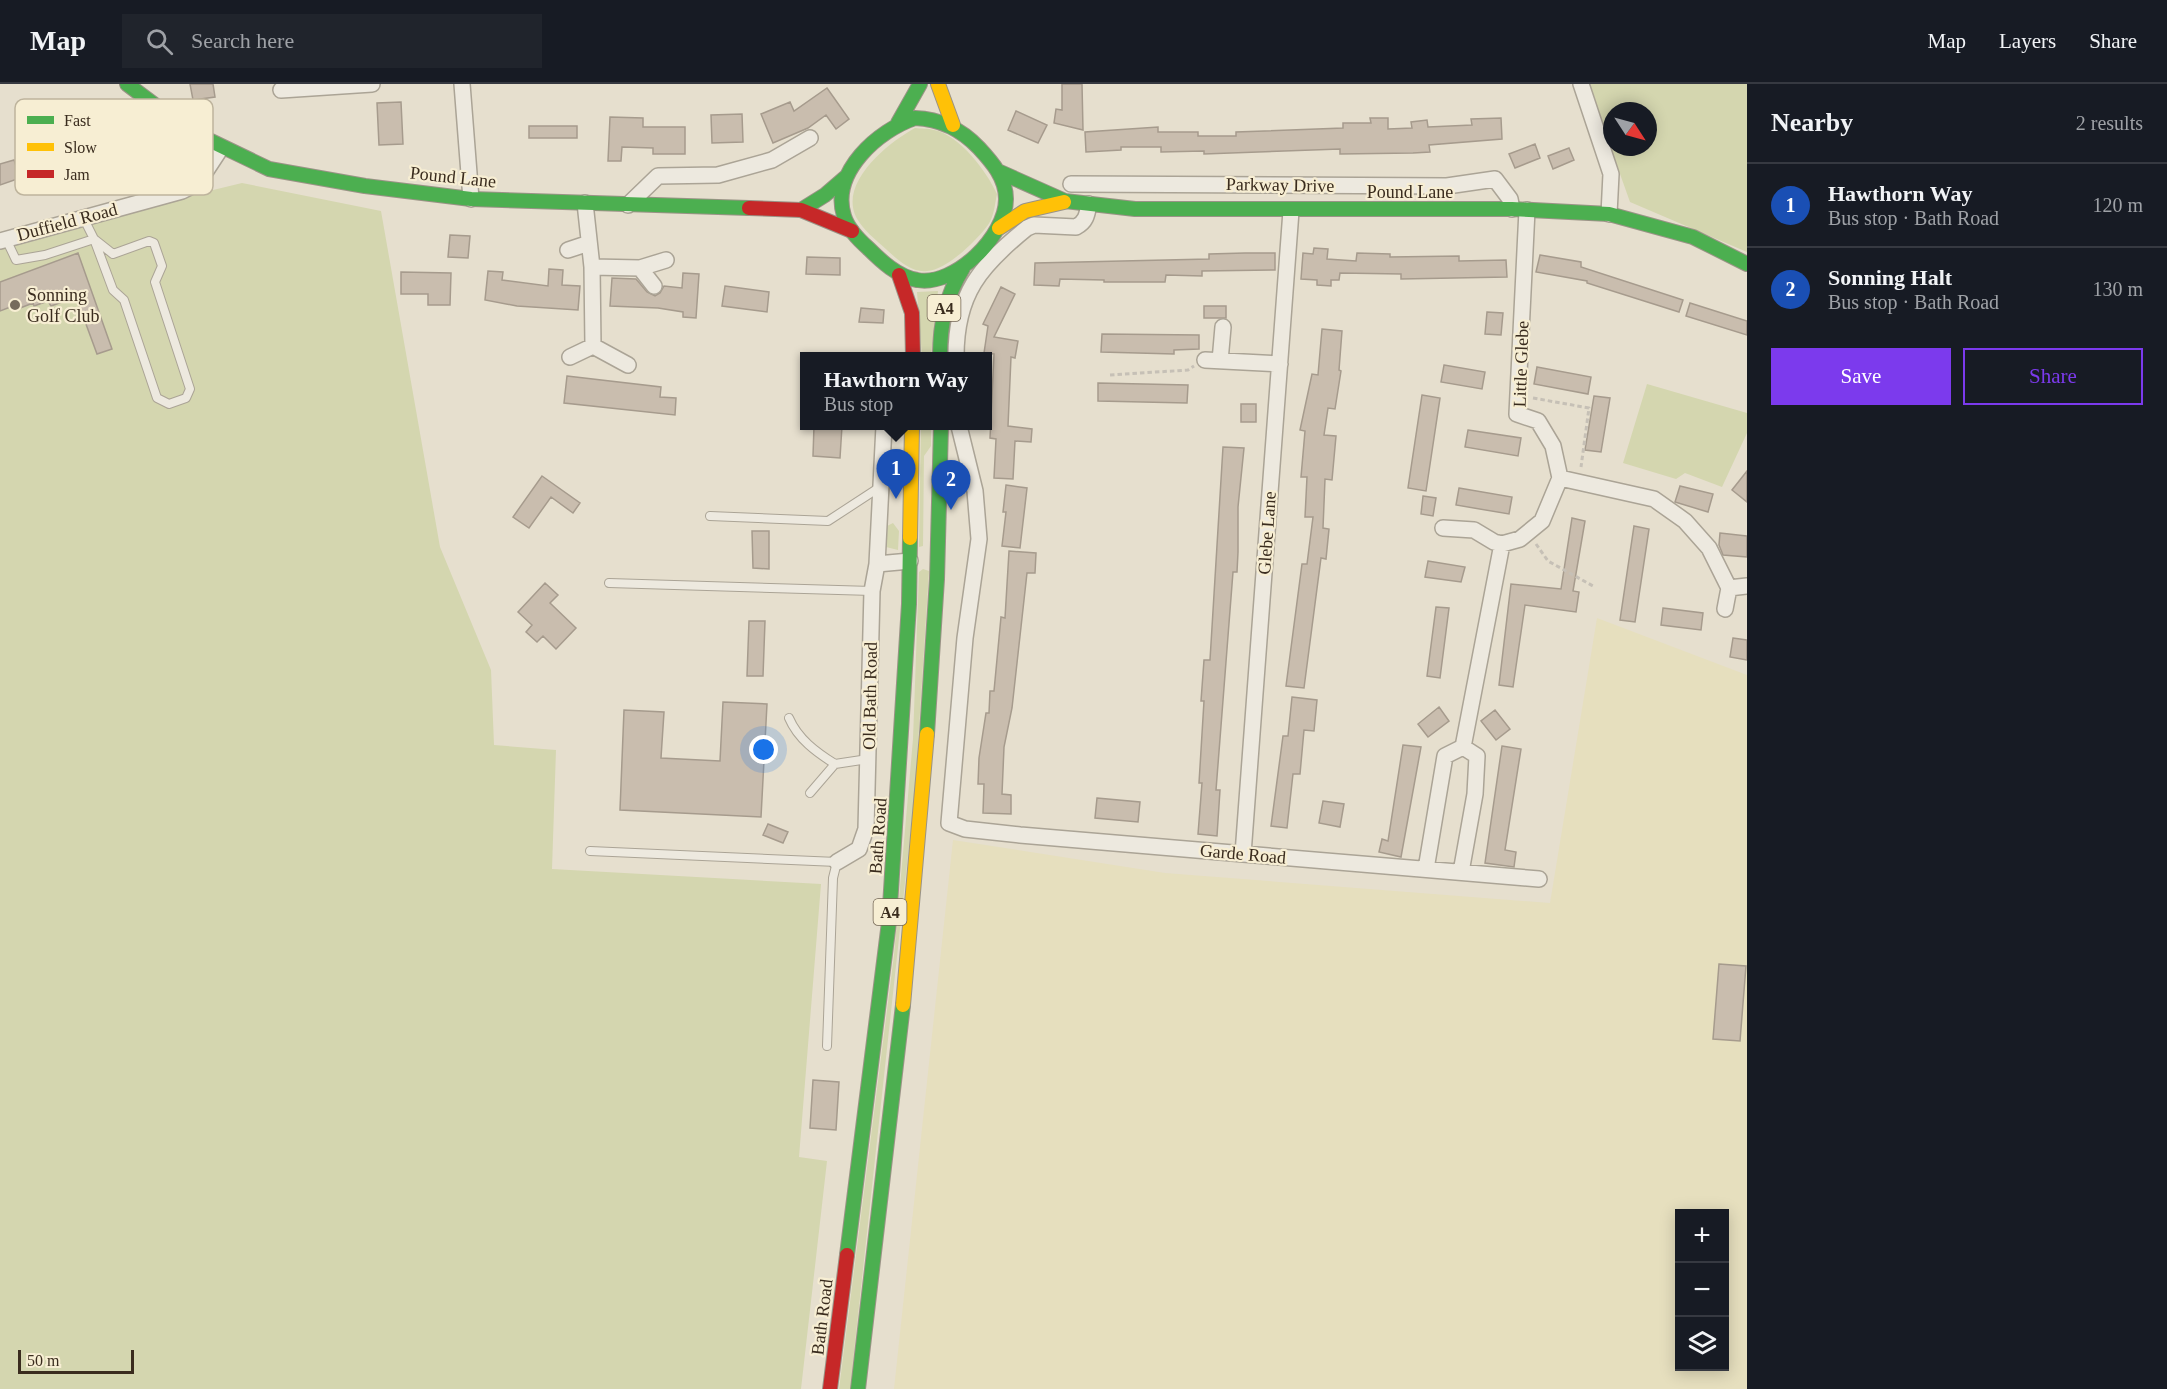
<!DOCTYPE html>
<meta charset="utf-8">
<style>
body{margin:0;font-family:"Times New Roman",serif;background:#20242c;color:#f1f3f6}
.controls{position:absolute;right:18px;bottom:18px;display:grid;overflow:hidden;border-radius:0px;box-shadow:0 3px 15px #0003}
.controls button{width:54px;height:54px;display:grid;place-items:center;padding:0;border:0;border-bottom:2px solid #363941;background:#171b24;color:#f1f3f6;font:30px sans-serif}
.compass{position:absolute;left:1603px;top:18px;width:54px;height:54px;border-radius:50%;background:#171b24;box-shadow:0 3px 15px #0003;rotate:126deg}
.scale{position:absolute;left:18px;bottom:15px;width:116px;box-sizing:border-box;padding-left:6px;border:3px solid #3a2c1e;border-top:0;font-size:16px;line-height:21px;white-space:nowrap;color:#3a2c1e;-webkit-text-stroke:4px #f7eed3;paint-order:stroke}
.you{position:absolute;left:764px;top:666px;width:21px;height:21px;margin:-15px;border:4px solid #fff;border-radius:50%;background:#1a73e8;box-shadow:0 0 0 9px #1a73e833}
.badge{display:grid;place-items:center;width:39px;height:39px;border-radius:50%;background:#7c3aed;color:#fff;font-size:20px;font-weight:700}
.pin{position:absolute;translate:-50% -50px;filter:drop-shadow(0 2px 3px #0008)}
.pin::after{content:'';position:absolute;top:32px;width:21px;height:18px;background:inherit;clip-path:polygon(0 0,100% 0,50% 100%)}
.popup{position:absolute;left:800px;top:268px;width:192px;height:78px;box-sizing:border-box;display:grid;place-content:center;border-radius:0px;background:#171b24;filter:drop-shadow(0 2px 4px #0005);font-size:20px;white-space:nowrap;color:#9ea1a6}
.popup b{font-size:22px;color:#f1f3f6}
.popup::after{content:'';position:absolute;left:50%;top:100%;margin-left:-12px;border:12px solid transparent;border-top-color:#171b24}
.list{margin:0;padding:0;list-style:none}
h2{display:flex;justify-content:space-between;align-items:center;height:78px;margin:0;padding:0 24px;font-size:26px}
h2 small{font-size:20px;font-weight:400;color:#9ea1a6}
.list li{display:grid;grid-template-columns:39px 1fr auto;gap:18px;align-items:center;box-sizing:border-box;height:84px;padding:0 24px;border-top:2px solid #363941}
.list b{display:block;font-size:22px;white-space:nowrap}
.list p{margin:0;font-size:20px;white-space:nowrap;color:#9ea1a6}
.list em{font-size:20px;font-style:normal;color:#9ea1a6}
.actions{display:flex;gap:12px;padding:18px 24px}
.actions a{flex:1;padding:14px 0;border:2px solid #7c3aed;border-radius:0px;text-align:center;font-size:21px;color:#7c3aed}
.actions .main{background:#7c3aed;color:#fff}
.icon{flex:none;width:33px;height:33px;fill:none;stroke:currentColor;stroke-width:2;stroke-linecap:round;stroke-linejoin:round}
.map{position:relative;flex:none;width:1747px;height:1305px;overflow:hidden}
header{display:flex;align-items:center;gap:36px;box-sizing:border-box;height:84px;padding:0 30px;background:#171b24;border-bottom:2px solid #363941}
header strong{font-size:28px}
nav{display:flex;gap:33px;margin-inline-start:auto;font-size:21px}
.search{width:420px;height:54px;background:#20242c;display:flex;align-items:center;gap:15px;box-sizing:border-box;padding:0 21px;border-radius:0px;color:#9ea1a6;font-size:22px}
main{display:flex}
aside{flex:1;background:#171b24}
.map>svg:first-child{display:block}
.farmland{fill:#e6dfbe;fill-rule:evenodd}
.green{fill:#d4d6af;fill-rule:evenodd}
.building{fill:#c9bdae;stroke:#a69b8d;stroke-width:1.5}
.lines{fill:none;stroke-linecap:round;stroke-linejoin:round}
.lane-casing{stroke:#aba496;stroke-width:10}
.street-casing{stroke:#aba496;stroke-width:18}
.fast-casing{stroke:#9a9386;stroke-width:16}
.slow-casing{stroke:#9a9386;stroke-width:16}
.jam-casing{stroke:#9a9386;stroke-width:16}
.path{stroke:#c6c0b6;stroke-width:3;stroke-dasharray:4.5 3;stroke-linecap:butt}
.lane{stroke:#ede9df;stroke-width:8}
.street{stroke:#ede9df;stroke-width:15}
.fast{stroke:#4caf50;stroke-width:14}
.slow{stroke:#ffc107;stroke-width:14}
.jam{stroke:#c62828;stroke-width:14}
.poi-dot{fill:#766b5c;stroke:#f7eed3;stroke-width:2}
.labels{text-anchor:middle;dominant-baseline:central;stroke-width:4.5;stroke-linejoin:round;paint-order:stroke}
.shield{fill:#f7eed3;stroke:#736654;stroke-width:1.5}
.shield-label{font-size:16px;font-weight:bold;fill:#3a2c1e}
.street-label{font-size:18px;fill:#3a2c1e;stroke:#f7eed3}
.poi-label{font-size:18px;fill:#3a2c1e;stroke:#f7eed3;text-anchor:start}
.key{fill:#f7eed3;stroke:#beb49d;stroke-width:1.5}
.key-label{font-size:16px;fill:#3a2c1e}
</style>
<header>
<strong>Map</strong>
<div class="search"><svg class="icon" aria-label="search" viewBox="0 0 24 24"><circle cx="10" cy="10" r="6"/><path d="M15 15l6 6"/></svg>Search here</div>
<nav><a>Map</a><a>Layers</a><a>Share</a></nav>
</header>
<main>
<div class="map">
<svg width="1747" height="1305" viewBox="0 0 1747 1305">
<rect width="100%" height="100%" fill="#e6dfce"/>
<path class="farmland" d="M1597 534 1747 591V1305H894L953 756 1165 789 1550 819ZM1680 1130H1724V1282H1680Z"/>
<path class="green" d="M1588 0H1747V168L1630 118ZM1612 27H1648V63H1612Z
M915 44C921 45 928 44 934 46 960 51 987 88 997 110 995 119 994 133 988 141 977 156 947 186 927 187 912 189 898 176 887 166 876 156 863 146 856 133 839 98 889 58 915 44Z
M242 99 381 127 440 463 491 586 494 661 556 666 552 785 821 800 799 1073 827 1077 801 1305H0V166L77 139Z
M938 207 931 272H922L917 208Z
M1647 300 1747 329V349L1722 403 1685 389 1676 395 1623 379Z
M921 342H931V362L924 372 923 462 919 463Z
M893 439 899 447 898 466 886 463 887 442Z
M923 485 929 487 915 707 850 1305H839L894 871 913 655 919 488Z"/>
<path class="building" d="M190 0H213L215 13 193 16Z
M1062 0H1082L1083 46 1054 39 1056 25 1062 26Z
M827 4 849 35 836 45 826 31 808 44 773 59 761 30 790 18 794 27Z
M401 18 403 60 379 61 377 19Z
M1016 27 1047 41 1038 59 1008 46Z
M742 30 743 58 712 59 711 31Z
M610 33 643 34V43H685V70H653V64L622 63 621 77H608Z
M1370 34H1388V45L1412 44 1411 38 1427 36 1428 43 1472 41 1471 35 1501 34 1502 55 1429 61 1430 68 1413 69 1340 70V65L1204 70V67L1161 68V63H1121V66L1086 68 1085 48 1158 43V48H1198V52H1236V48L1343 44V39H1371Z
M529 42H577V54H529Z
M79 54 80 59 97 54 103 72 48 88 43 70 59 65 57 60Z
M1535 60 1540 74 1515 84 1509 70Z
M1569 64 1574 76 1553 85 1548 72Z
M14 76 20 94 0 101V80Z
M450 151 470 152 468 174 448 173Z
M1314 164 1328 165 1327 175 1356 177 1357 169 1390 170V173L1459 172V177L1506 176 1507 193 1401 195V190L1340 189 1339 196H1331V202L1317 201V196L1301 195 1303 169 1313 170Z
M78 169 112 265 97 270 76 213 51 222 48 217 34 222 33 219 15 226 13 222 0 227V198Z
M1245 169H1275V186L1202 187V192L1166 191 1165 198H1104V196L1060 195 1059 202 1034 201 1035 179 1209 175V170Z
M1540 171 1581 178V183L1683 216 1679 228 1587 199V197L1536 188Z
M807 173 840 174V191L806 190Z
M549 185 563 186 562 201 580 202 578 226 517 222 485 216 488 187 503 188 502 196 548 202Z
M401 188 451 189 450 221H428V210H401Z
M683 189 699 190 696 234 683 233V228L658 224 610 222 612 194 636 195 647 208 655 212 660 209 664 202 682 204Z
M725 202 769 208 767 228 722 222Z
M1001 203 1015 210 994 253 1018 257 1015 274 1011 273 1008 342 1032 345 1031 358 1015 357 1013 395 994 394 996 355 990 354 994 270 984 269 988 242 983 240Z
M1690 219 1747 237V251L1686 232Z
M1204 222H1226V234H1204Z
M861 224 884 226 883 239 859 238Z
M1487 228 1503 229 1501 251 1485 250Z
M1322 245 1342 247 1339 286 1341 287 1335 325 1328 324 1324 351 1336 352 1332 396 1325 395 1323 444 1329 445 1326 475 1321 474 1304 604 1286 602 1302 480H1307L1313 433H1305L1307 393H1301L1305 347 1300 346 1312 290 1318 291Z
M1102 250 1199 251V265L1174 266V270L1101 268Z
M1444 281 1485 288 1482 305 1441 298Z
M1537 283 1591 293 1588 310 1534 300Z
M567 292 661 303 660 313 676 314 675 331 564 319Z
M1098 299 1188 301 1187 319 1098 317Z
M1422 311 1440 314 1426 407 1408 404Z
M1594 312 1610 314 1601 368 1585 366Z
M1241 320H1256V338H1241Z
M814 342H842L840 374 813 372Z
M1468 346 1521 354 1518 372 1465 363Z
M1223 363 1244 364 1238 423V468L1237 488H1233L1216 706H1220L1217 752 1198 750 1202 699H1199L1204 617H1201L1204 576H1210Z
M1747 387V418L1732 406Z
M542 392 580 419 573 429 551 413 529 444 513 433Z
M1006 401 1027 404 1020 464 1002 462 1006 428H1003Z
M1680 402 1713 410 1708 428 1675 418Z
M1459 404 1512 413 1509 430 1456 421Z
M1423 412 1436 414 1433 432 1421 430Z
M1572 434 1585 437 1573 507 1579 508 1576 528 1525 521 1513 603 1499 601 1511 500 1561 505Z
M1634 442 1649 445 1635 538 1620 536Z
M752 447H769V485L753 484Z
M1720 449 1747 452V473L1723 471 1719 461Z
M1009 467 1036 469 1035 489H1027L1012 624 1004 663 1002 710 1011 711V730L983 729 984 700H978L979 674 986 629H989L990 607H994L1001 533 1005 534Z
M1428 477 1465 483 1461 498 1425 493Z
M545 499 558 511 550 519 576 544 556 565 543 552 537 558 526 548 532 541 518 528Z
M1436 523 1449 524 1440 594 1427 592Z
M1663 524 1703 529 1701 546 1661 541Z
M749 537H765L763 592H747Z
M1733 554 1747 556V576L1730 573Z
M1292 613 1317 616 1314 647 1304 646 1300 690H1293L1287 744 1271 742 1283 652H1288Z
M723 618 767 620 761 733 620 726 624 626 664 628 661 674 720 677Z
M1439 623 1449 637 1428 653 1418 640Z
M1495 626 1510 645 1496 656 1481 637Z
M1403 661 1421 663 1401 773 1379 768 1382 755 1388 757Z
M1502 662 1521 665 1505 766 1516 768 1514 783 1485 779Z
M1097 714 1140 718 1138 738 1095 734Z
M1323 717 1344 720 1340 743 1319 739Z
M768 740 788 748 783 759 763 751Z
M1719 880 1746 882 1740 957 1713 955Z
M813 996 839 998 836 1046 810 1044Z"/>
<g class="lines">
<defs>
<path id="lane" d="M6 155 16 176 45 171 94 155 83 133
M94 155 113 170 149 157 154 159 162 182 155 198 190 305 186 314 169 320 157 314 124 216 113 206Z
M710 432 828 437 880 403
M609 499 872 507
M789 634C798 655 816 668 835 680
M810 709 835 680 868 675
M590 767 837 778 833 794 827 962"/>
<path id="street" d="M462 0 471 115
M1581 0 1611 90 1609 130
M281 6 372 0
M1071 100 1447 102 1495 95 1510 115 1512 125
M585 119 592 183 593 262 628 281
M628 121 658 92 718 91 772 76 810 54
M0 157 182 107 198 99 221 64
M568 166 589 159
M592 183 640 184 666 176
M640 184 654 202
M956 272C956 210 980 182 1027 144L1034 141 1076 143C1086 138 1087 131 1089 120
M570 273 593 262
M1205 276 1280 280
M1220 277 1223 243
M959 342 975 407 979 455 965 554 949 739 965 745 1020 751 1539 795
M1560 394 1654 415 1685 437 1709 464 1729 504 1725 525
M1443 444 1474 446 1494 458 1502 460 1520 455 1542 437 1560 394 1553 362 1538 337 1517 330 1527 126
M877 480 910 477
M1729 504 1747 502
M1463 663 1502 460
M1243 770 1291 127
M837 778 859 765 866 745 872 507 877 480 884 342
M1426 785 1445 672 1463 663 1477 672 1475 710 1461 788"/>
<path id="fast" d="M127 0 188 46 269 85 365 102 471 115 749 124
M915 34C941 35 961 45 979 64 992 78 1006 94 1006 115 1006 152 955 203 917 196 898 193 881 177 868 164 858 155 848 145 844 132 830 88 879 46 915 34Z
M898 39 920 0
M1000 88 1065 117 1135 125H1512L1609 130 1693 153 1747 180
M801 126 825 111 847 92
M940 272C940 239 946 212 963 184
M927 650 937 495 941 342
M847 1171 889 838 909 520 910 454
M858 1305 903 921"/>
<path id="slow" d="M938 0 953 41
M999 144 1025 127 1064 118
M910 454 912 342
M903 921 927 650"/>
<path id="jam" d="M749 124 801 126 852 147
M899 191 912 229 913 272
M830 1305 847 1171"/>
</defs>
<use href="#lane" class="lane-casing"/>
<use href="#street" class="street-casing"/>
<use href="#fast" class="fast-casing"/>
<use href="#slow" class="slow-casing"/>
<use href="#jam" class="jam-casing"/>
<path class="path" d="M1110 291 1188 286 1194 282
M1533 314 1589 324 1581 383
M1536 460 1548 477 1593 502"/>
<use href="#lane" class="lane"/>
<use href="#street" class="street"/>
<use href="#fast" class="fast"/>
<use href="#slow" class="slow"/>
<use href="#jam" class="jam"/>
</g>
<circle class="poi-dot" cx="15" cy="221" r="6"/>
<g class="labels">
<g class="shield">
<rect x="927.5" y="211" width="33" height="26" rx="4.5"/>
<rect x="873.5" y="815" width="33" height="26" rx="4.5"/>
</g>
<g class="shield-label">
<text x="944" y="224">A4</text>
<text x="890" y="828">A4</text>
</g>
<g class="street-label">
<text transform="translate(453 93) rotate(6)">Pound Lane</text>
<text transform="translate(1280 101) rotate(1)">Parkway Drive</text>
<text x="1410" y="108">Pound Lane</text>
<text transform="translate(67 138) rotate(-15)">Duffield Road</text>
<text transform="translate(1521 280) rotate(-88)">Little Glebe</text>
<text transform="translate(1267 449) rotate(-86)">Glebe Lane</text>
<text transform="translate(870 612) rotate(-89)">Old Bath Road</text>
<text transform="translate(878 752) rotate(-86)">Bath Road</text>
<text transform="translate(1243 770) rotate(5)">Garde Road</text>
<text transform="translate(822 1233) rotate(-83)">Bath Road</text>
</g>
<g class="poi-label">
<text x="27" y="211">Sonning<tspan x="27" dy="21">Golf Club</tspan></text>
</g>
</g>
<rect x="15" y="15" width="198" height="96" rx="9" class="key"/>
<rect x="27" y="32" width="27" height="8" fill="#4caf50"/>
<rect x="27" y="59" width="27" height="8" fill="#ffc107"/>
<rect x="27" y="86" width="27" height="8" fill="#c62828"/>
<g class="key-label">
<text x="64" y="42">Fast</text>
<text x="64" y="69">Slow</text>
<text x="64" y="96">Jam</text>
</g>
</svg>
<div class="controls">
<button>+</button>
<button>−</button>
<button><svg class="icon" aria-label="layers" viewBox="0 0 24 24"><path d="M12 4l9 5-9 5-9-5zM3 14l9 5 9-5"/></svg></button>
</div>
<svg class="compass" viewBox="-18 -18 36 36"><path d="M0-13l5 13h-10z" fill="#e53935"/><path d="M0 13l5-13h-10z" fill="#9ea1a6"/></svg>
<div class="scale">50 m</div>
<div class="you"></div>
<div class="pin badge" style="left:896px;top:415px;background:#1a4fb4">1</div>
<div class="popup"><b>Hawthorn Way</b>Bus stop</div>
<div class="pin badge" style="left:951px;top:426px;background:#1a4fb4">2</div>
</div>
<aside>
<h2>Nearby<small>2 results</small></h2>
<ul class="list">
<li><span class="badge" style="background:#1a4fb4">1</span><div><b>Hawthorn Way</b><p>Bus stop · Bath Road</p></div><em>120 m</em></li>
<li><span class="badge" style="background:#1a4fb4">2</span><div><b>Sonning Halt</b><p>Bus stop · Bath Road</p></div><em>130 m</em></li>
</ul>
<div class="actions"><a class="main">Save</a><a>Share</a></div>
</aside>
</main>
